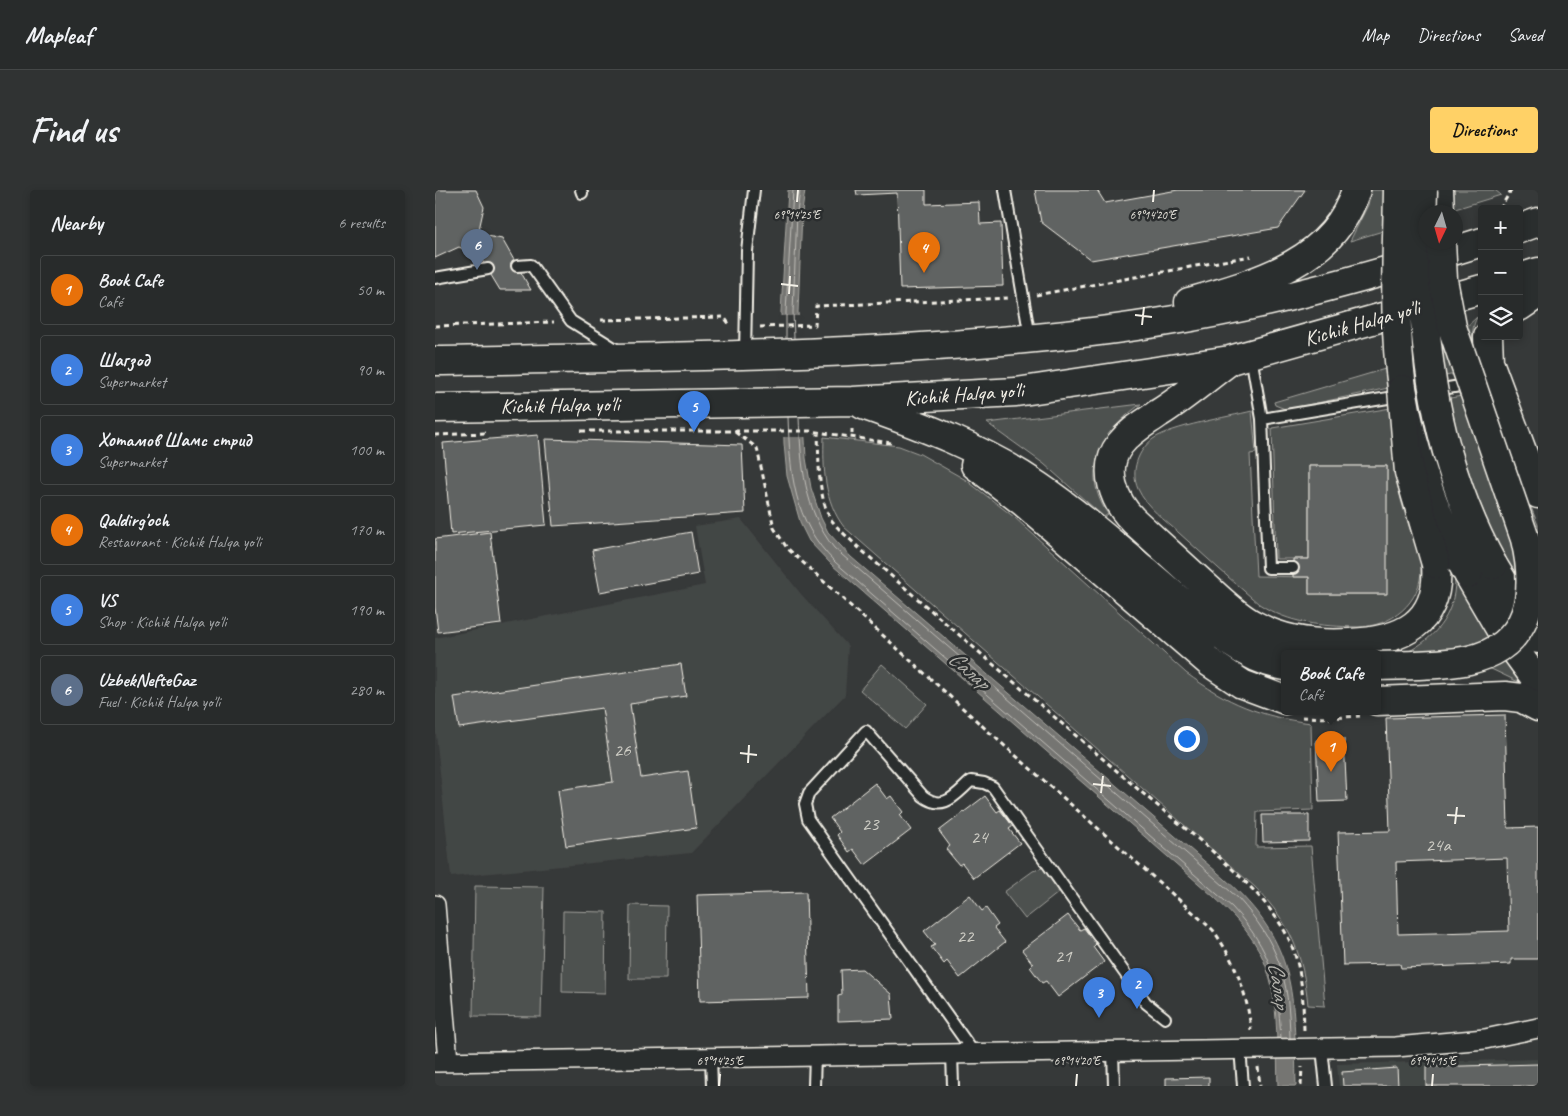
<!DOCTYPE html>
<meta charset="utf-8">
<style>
body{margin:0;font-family:Caveat,sans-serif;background:#303333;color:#f1f3f6}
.controls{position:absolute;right:15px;top:15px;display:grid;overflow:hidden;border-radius:5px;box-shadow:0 2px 8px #0003}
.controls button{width:45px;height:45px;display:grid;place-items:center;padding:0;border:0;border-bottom:1px solid #444747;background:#282b2b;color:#f1f3f6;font:25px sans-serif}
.compass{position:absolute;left:983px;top:15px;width:45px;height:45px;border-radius:50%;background:#282b2b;box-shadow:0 2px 8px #0003;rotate:185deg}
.you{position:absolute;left:751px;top:548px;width:18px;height:18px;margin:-12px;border:4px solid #fff;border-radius:50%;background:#1a73e8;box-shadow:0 0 0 8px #1a73e833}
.badge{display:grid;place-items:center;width:32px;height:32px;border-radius:50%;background:#ffd166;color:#fff;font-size:16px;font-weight:700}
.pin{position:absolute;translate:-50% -41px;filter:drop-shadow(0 1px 2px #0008)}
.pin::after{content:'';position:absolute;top:26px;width:18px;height:15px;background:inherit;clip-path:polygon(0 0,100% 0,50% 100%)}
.popup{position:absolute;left:846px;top:460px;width:100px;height:65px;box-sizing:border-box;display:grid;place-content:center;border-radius:5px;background:#282b2b;filter:drop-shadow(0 1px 4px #0005);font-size:16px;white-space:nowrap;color:#a5a7a9}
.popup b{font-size:19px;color:#f1f3f6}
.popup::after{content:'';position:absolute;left:50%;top:100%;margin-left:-10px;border:10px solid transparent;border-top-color:#282b2b}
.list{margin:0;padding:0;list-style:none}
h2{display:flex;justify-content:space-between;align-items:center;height:65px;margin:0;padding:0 20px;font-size:21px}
h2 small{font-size:16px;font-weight:400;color:#a5a7a9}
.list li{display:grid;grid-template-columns:32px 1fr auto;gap:15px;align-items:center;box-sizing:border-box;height:70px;margin:0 10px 10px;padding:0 10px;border:1px solid #444747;border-radius:5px}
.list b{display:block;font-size:19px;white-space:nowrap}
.list p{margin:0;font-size:16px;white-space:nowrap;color:#a5a7a9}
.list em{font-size:16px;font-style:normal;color:#a5a7a9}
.icon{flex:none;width:28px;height:28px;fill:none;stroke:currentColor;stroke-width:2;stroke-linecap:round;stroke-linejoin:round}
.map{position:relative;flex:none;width:1103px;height:896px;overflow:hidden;border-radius:5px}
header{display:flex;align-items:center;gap:30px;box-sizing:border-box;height:70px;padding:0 25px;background:#282b2b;border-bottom:1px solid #444747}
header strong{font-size:24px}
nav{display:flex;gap:28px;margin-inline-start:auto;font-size:18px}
.intro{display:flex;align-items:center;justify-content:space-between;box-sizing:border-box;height:120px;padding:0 30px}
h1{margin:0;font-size:35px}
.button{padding:12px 22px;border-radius:5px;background:#ffd166;color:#111;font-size:18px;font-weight:700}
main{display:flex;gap:30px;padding:0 30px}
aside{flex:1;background:#282b2b;border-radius:5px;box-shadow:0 2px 8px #0003}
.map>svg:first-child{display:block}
.built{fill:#434645}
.green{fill:#4e514f;stroke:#a1a19c}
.water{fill:#757572;stroke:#a8a7a1}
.pier{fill:#363939}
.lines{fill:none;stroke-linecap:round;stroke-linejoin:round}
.shore{stroke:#c1bfb9;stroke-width:1}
.building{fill:#616362;stroke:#f4f1e8;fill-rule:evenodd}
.lane-casing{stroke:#f4f1e8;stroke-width:14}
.street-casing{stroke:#f4f1e8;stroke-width:22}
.primary-casing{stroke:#f4f1e8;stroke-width:31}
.highway-casing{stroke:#f4f1e8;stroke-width:31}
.path{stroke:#f4f1e8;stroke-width:3;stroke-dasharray:5 4;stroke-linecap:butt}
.lane{stroke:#2a2d2e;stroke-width:10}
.street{stroke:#2a2d2e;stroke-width:19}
.primary{stroke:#2a2d2e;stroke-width:28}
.highway{stroke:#2a2d2e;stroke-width:28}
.primary-bridge-casing{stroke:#f4f1e8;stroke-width:31;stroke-linecap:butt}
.highway-bridge-casing{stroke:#f4f1e8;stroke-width:31;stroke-linecap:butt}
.primary-bridge{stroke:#2a2d2e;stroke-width:28}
.highway-bridge{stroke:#2a2d2e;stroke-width:28}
.ticks{fill:none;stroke:#f4f1e8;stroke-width:2}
.labels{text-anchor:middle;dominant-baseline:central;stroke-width:5;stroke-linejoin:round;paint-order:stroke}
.number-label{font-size:19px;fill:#cfcec6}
.street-label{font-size:21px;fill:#f4f1e8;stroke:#2a2d2e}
.water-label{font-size:22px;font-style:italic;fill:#b4b3ad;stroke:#2a2d2e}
.ticks-label{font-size:12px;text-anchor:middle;fill:#f4f1e8;stroke:#2a2d2e;stroke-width:5;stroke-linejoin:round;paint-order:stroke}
</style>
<header>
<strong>Mapleaf</strong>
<nav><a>Map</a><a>Directions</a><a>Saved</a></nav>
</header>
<div class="intro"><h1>Find us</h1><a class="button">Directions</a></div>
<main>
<aside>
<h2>Nearby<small>6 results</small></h2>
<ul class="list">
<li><span class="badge" style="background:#e8710a">1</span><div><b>Book Cafe</b><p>Café</p></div><em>50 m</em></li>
<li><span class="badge" style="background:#3f7fe0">2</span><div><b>Шагзод</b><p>Supermarket</p></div><em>90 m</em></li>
<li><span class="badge" style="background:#3f7fe0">3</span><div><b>Хотамов Шамс стрид</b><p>Supermarket</p></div><em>100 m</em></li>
<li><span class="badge" style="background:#e8710a">4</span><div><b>Qaldirg'och</b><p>Restaurant · Kichik Halqa yo'li</p></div><em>170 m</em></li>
<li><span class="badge" style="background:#3f7fe0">5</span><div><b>VS</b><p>Shop · Kichik Halqa yo'li</p></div><em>190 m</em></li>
<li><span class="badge" style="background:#5c6f8a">6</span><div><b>UzbekNefteGaz</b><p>Fuel · Kichik Halqa yo'li</p></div><em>280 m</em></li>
</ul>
</aside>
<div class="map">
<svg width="1103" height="896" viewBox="0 0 1103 896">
<rect width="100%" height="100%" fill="#363939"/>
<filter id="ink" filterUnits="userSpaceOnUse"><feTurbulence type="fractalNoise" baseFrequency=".02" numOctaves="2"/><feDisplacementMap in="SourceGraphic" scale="10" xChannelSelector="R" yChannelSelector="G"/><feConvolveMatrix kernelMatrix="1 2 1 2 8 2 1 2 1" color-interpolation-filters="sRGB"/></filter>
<g filter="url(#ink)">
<path class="built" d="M306 329 366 404 413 456 410 505 256 663 16 687 0 535V448L270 395 260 336Z
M1103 869V896H904L902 874Z"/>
<path class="green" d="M936 0H1060L1066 5 915 51 933 15Z
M1042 127C1033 146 1039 160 1044 179L858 218 850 219 840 215 839 212 977 171 1028 140Z
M1051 202 1103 335V424L1058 345 1039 298 1018 232 957 244C957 275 963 303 973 333 977 347 986 362 986 377 987 413 956 437 922 437 886 436 855 434 824 414 797 391 771 367 744 343 731 331 711 317 703 299 695 281 703 260 718 249 737 236 793 227 817 221L821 263 815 264 821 386 874 387V404H951L952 276H874V369H841L837 238Z
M706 214C669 240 643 281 673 324L669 327 609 274 552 233Z
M389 247 464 256 485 264 531 290 579 327 751 483C792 513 826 527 876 533L878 620 822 622 821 657 876 656 890 816 873 815C868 764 856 734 820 697L409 337C389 311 388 278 389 247Z
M1020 390 1092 496 1054 478 966 465C998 451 1020 426 1020 390Z
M447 474 492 514 470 539 425 500Z
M607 678 613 679 624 696 623 703 590 729 569 702 598 681Z
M40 696 109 697 106 827 38 826Z
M195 715 232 716 231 789H194Z
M128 721 171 722 170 803 127 802Z"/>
<path class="water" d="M353 0H370L367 22 363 122 371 268 376 298 386 328 393 342 416 367 790 689C863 754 859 805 861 896H843C841 849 846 793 819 752 808 735 793 720 778 706L397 375 374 351 366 335 352 286 349 253 346 122Z"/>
<path class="pier" d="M343 126H366L372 247H346Z"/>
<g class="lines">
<path class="shore" d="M351 148V122L358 0
M359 148 358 122 362 22 365 0
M353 227C355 283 358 331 400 372L797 717C838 762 842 789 846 848
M364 227C366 274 369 320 399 358L803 708C844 754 854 788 855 848"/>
</g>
<path class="building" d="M0 0H41L49 17 43 44 67 49 96 100H65L45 67 24 57 0 68Z
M421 0H491V14L544 12 545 34 566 33 568 96 465 99 462 3 422 5Z
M600 0H662L670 13 743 0H870L843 38 656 70 606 32Z
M103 245 111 335 16 344 8 253Z
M110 249 307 255 310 323 118 336Z
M874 276H952V404H874V387H858V369H874Z
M55 342 66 434 3 442 0 417V349Z
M256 342 263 384 165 402 157 360Z
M246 474 251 506 195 514 206 588 253 581 261 638 131 656 123 600 178 592 167 518 24 538 19 507Z
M1070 525 1073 638 1103 637V769H1076V774L966 778 965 774 908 775 903 642 955 641 951 528ZM1072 668 1074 741 963 744 961 672Z
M909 549 912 611 884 612 881 550Z
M440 593 452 609 456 606 468 622 465 625 476 640 430 675 418 659 414 662 402 645 405 642 395 628Z
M550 606 562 622 565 620 578 636 574 639 585 653 539 688 527 673 524 675 511 659 515 656 504 641Z
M827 625H874V651L828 652Z
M371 702 374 808 265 811 262 705Z
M535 705 547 721 551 718 563 735 559 738 570 752 525 788 512 771 509 774 496 757 500 755 489 741Z
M633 725 645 740 649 738 661 754 658 757 669 772 623 807 611 791 607 793 595 777 598 774 587 760Z
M427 779 456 804 458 829 403 831V806L407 805 406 780Z
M1103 874V896H991V877Z
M962 878 963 896H908L907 882Z
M774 887V896H731V888Z"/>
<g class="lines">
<defs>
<path id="lane" d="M146 0 147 3
M570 0 595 148
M82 76 96 75 136 131 184 161
M0 88 53 79
M310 164 312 61 319 0
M816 166 827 229 833 378H858
M827 229 1037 194
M805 858 808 896
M887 858 891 896
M678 860 679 896
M517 863 518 896
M539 863 373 629 370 614 374 603 431 541 488 606C509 622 520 605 536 591L549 593 558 597 711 813 730 828
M276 867 277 896
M379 896 380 865"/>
<path id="street" d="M0 715 13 871
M0 872 961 857 1050 849 1103 838"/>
<path id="primary" d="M1058 375 1103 449
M1033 384 1068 444 1103 492"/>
<path id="highway" d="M1004 0 1005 22
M1084 39 1103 32
M1084 88 1103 82
M754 112C820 93 899 73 921 0
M1084 117 1103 104
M1053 146 1054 172 1103 304
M0 171C172 168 344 167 516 155 586 150 657 144 727 132 836 115 942 85 1047 52
M793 172C770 189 748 208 724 223 710 233 696 240 685 254 666 279 679 312 699 331 722 352 746 374 769 395 785 409 800 425 819 435 848 451 882 455 915 453 966 451 1006 434 1001 374
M428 215C488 236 551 260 603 296 647 326 687 362 728 396 763 426 802 468 850 476
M0 218 418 211 581 202 795 170 1047 99
M540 275 588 312 774 472 807 494 850 510
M942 511 1070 506 1086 508 1103 517"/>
</defs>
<use href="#lane" class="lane-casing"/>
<use href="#street" class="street-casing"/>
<use href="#primary" class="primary-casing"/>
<use href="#highway" class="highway-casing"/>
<path class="path" d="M1065 19 1076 0
M601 105 816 66
M166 130 289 127 295 135
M0 136 119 132
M325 137 380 135 381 116 575 108
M417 239V246
M146 241H375L456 253
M383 241C384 267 382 311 398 332 405 341 415 349 423 357 516 438 610 519 704 600 748 638 816 687 846 735 867 768 868 802 869 841
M300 242 322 258 339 338 352 358 554 542 778 740C800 771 812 802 816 840
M0 245 52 243
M867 527 895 528 925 526
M823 877 825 896
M866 896 867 877"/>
<use href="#lane" class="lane"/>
<use href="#street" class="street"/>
<use href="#primary" class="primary"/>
<use href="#highway" class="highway"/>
<defs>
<path id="primary-bridge" d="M963 0C962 66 958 133 967 198 977 262 1001 329 1033 384
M988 0C983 130 994 259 1058 375"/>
<path id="highway-bridge" d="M967 199 974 282 1001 374
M942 476C972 475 1005 476 1034 470 1096 456 1103 403 1090 349L1017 137 1008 90 1006 52"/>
</defs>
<use href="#primary-bridge" class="primary-bridge-casing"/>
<use href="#highway-bridge" class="highway-bridge-casing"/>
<use href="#primary-bridge" class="primary-bridge"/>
<use href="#highway-bridge" class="highway-bridge"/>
</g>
</g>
<path class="ticks" d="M362 12 363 0M718 12 719 0M346 94 363 96M354 104 355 86M700 125 717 127M707 135 709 117M305 563 322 565M313 573 314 555M658 594 676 596M666 603 668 586M1012 625 1030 626M1020 634 1022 617M284 896 285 884M641 896 642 884M997 896 998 884"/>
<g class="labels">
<g class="number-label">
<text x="187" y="560">26</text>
<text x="435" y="634">23</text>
<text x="544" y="647">24</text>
<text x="1003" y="655">24а</text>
<text x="530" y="746">22</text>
<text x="628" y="766">21</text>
</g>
<g class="street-label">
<text transform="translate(927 133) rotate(-16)">Kichik Halqa yo'li</text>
<text transform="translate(529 204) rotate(-4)">Kichik Halqa yo'li</text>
<text transform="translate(125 215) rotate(-1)">Kichik Halqa yo'li</text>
</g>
<g class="water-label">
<text transform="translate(534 480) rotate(41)">Салар</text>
<text transform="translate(844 795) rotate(81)">Салар</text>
</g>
</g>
<g class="ticks-label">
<text x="362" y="29">69°14'25"E</text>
<text x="718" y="29">69°14'20"E</text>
<text x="285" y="875">69°14'25"E</text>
<text x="642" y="875">69°14'20"E</text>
<text x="998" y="875">69°14'15"E</text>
</g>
</svg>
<div class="controls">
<button>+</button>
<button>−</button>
<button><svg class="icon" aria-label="layers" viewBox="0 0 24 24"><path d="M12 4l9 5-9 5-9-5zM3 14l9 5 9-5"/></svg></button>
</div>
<svg class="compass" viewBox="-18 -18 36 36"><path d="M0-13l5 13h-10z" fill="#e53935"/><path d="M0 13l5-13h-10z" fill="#a5a7a9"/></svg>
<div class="you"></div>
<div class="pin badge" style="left:896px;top:582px;background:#e8710a">1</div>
<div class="popup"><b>Book Cafe</b>Café</div>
<div class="pin badge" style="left:702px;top:819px;background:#3f7fe0">2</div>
<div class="pin badge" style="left:664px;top:828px;background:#3f7fe0">3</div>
<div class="pin badge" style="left:489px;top:83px;background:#e8710a">4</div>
<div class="pin badge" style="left:259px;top:242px;background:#3f7fe0">5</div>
<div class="pin badge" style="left:42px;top:80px;background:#5c6f8a">6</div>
</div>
</main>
